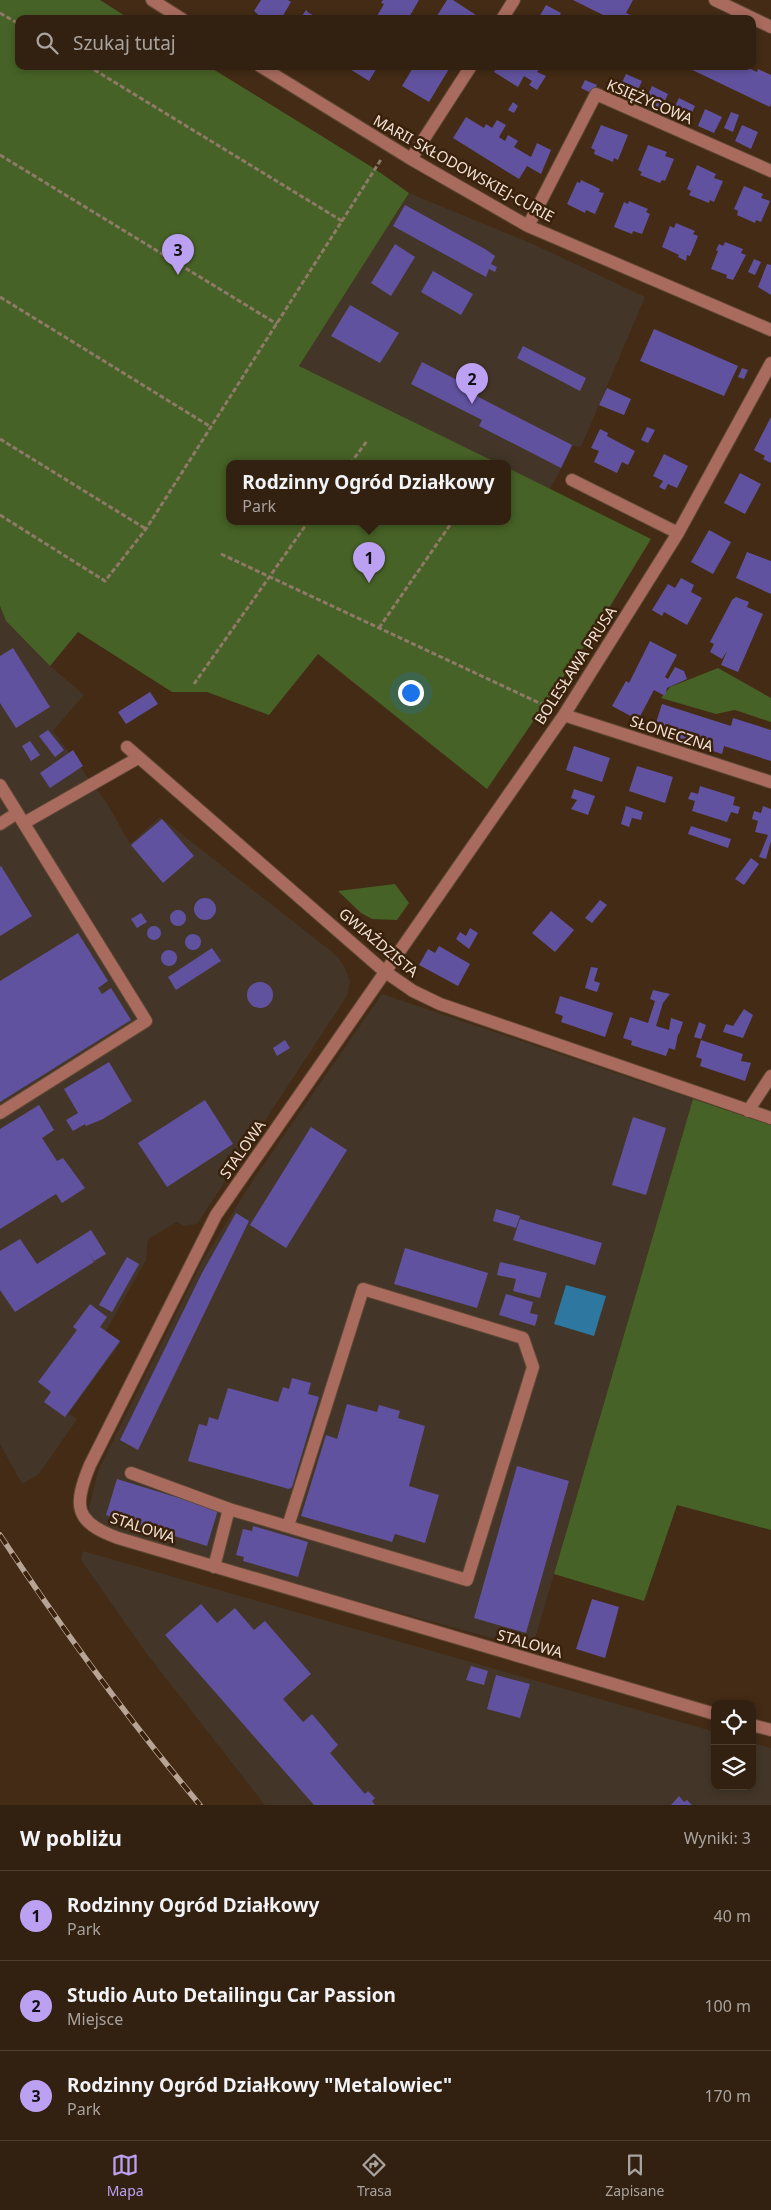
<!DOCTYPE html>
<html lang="pl">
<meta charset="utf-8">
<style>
body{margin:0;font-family:"Noto Sans",sans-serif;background:#3a2819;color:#f1f3f6}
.controls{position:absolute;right:15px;bottom:15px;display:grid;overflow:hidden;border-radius:10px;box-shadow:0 2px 8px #0003}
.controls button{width:45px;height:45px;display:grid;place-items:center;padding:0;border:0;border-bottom:1px solid #4d3e30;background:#322010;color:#f1f3f6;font:25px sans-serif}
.you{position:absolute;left:410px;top:692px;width:18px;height:18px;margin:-12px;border:4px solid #fff;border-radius:50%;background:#1a73e8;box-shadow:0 0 0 8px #1a73e833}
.badge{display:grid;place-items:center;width:32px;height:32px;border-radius:50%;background:#bca0f2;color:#111;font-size:16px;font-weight:700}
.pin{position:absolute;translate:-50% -41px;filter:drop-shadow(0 1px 2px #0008)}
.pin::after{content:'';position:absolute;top:26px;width:18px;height:15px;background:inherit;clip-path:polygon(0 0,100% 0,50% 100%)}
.popup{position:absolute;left:226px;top:460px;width:285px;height:65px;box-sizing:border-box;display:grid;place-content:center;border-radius:10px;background:#322010;filter:drop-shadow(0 1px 4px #0005);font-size:16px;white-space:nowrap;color:#a8a39f}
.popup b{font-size:19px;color:#f1f3f6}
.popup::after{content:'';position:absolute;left:50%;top:100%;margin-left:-10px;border:10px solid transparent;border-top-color:#322010}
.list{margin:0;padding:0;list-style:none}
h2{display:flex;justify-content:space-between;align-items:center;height:65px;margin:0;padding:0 20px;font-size:21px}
h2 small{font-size:16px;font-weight:400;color:#a8a39f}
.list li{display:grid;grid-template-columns:32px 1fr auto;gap:15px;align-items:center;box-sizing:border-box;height:90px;padding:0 20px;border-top:1px solid #4d3e30}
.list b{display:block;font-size:19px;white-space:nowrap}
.list p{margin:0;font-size:16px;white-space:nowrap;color:#a8a39f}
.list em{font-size:16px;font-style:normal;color:#a8a39f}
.icon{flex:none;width:28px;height:28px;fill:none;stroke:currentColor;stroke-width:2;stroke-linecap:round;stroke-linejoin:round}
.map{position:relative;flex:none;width:771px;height:1805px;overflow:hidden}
.search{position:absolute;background:#322010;box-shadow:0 2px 8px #0003;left:15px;right:15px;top:15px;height:55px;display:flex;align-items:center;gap:12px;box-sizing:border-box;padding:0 18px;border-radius:10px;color:#a8a39f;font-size:19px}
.sheet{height:335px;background:#322010}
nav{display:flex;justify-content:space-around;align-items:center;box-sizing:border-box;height:70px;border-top:1px solid #4d3e30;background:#322010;font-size:14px;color:#a8a39f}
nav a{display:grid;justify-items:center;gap:2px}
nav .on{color:#bca0f2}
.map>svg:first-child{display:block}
.industrial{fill:#433628}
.green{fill:#476226}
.water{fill:#2d77a1}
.building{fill:#61529f}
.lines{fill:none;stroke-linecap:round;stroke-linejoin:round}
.minor-casing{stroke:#5f4834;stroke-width:14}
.path{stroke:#8f7a68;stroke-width:3;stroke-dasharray:5 2.5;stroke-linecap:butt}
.minor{stroke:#a86b5e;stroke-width:12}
.rail-casing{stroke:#b7a495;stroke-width:5.5}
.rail{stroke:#39210b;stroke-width:4;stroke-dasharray:11;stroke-linecap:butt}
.labels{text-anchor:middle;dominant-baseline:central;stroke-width:5;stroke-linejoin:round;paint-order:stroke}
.street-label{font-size:15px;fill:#f1e0d4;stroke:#39210b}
</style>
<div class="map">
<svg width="771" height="1805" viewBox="0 0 771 1805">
<rect width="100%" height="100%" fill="#432b15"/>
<path class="industrial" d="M409 193 535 245 645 297 581 447 573 446 549 491 508 471V464H495L299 366Z
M0 606 6 621 50 666 84 695 53 731 107 803 130 844 160 817 337 956 345 968 350 981 347 996 197 1224 184 1226 177 1222 148 1239 146 1260 106 1331 121 1342 69 1413 77 1419 39 1474 22 1484 0 1444Z
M382 994 693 1099 532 1649 106 1532 88 1512 98 1471 202 1262 253 1180Z
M83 1551 715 1732V1786H752V1743L771 1748V1805H265L147 1654 81 1560Z"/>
<path class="green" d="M0 0H100L130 19H19V66H208L375 169 409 193 299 366 499 464H230V522H508V468L651 539 598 626 487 789 318 654 269 715 207 692H172L78 632 50 666 6 621 0 606Z
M718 668 771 698V722L735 710 716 714 661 698 670 687Z
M395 884 409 903 397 920 372 919 361 913 338 891Z
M693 1099 771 1125V1530L677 1505 644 1601 554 1574Z"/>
<path class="water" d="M566 1285 606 1296 594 1336 554 1324Z"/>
<path class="building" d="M261 0H288L291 2 281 19H263L254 11Z
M383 0H419L408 19H382L377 16 384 4 381 3Z
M447 0H453L482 19H435Z
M573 0H633L626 13 639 19H611Z
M546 5 561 13 558 19H538Z
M306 10 309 13 320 19H300Z
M345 66H378L369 81Z
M414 66H445L449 69 429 102 402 86Z
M498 66H541L537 72 546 76 537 90 529 85 532 81 524 76 518 87 494 72Z
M684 66H744L757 72 758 69 771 75V104L770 107Z
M626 74 642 81 634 98 618 91Z
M585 80 597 85 593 94 581 88Z
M652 86 668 94 661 110 644 103Z
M679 98 695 106 688 122 671 114Z
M513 102 518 106 514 113 508 110Z
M705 109 722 117 714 133 698 126Z
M731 112 739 115 733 132 724 128Z
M466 117 484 128 486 124 492 128 497 120 506 125 499 137 505 141 508 135 518 141 514 147 531 157 537 143 551 150 541 174 527 166 519 179 453 138Z
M601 125 628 135 618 160 614 158 613 162 594 154 595 150 591 148Z
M742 125 758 132 751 149 735 141Z
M648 145 667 152 665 156 674 159 665 181 662 180 660 183 640 175 642 172 638 170Z
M697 165 716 174 714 178 723 181 714 202 710 200 709 203 689 195 691 191 687 189Z
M581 180 600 189 599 192 604 193 595 214 586 210 585 213 567 204 577 182 580 183Z
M744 186 763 194 761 198 770 201 761 222 756 220 755 223 737 215 738 211 734 209Z
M629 201 648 209 646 212 650 214 642 234 633 231 632 234 614 227 624 202 628 204Z
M405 205 485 249 495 256 491 264 497 267 495 272 489 269 486 277 393 226Z
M676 223 695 231 693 234 698 236 690 256 687 255 686 261 678 257 679 255 662 247 670 226 674 228Z
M725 242 743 249 741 253 746 255 733 280 726 278 727 275 711 269 718 251 716 250 719 244 723 246Z
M395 244 415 257 391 296 371 283Z
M754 259 761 262 755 275 748 272Z
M767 264 771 265V295L758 287Z
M433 271 473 294 461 315 421 292Z
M350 305 399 333 380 363 331 336Z
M654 329 738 366 724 396 640 361Z
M523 346 586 378 580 391 517 358Z
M422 362 463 383 461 388 572 445 561 468 479 426 482 420 411 384Z
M742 368 748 370 744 379 738 377Z
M607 388 631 399 624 415 599 405Z
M771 417V463L763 459 765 456 754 450Z
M647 427 655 430 648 443 641 440Z
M600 429 608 433 607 436 635 451 628 465 622 462 617 473 594 462 599 451 591 448Z
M664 454 688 466 677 488 668 484 665 490 659 487 663 481 653 476Z
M740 473 761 484 745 514 724 503Z
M709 530 731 542 713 574 691 562Z
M747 552 771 561V594L736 578Z
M681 578 694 585 691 592 702 598 687 625 664 612 662 616 652 610 668 584 675 588Z
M736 597 749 602 747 607 763 614 738 672 721 665 727 651 722 659 710 652 714 644 710 642 732 600Z
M650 641 677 655 665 677 668 679 675 667 684 671 687 679 667 688 665 696 654 690 638 720 612 706 626 681 629 683Z
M13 648 50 707 16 728 0 703V656Z
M150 692 158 704 126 724 118 712Z
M662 704 731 726 733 718 771 730V761L724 746 722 754 653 732Z
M48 730 64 750 55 757 39 736Z
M30 741 40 755 31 761 22 746Z
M574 746 610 758 602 782 566 770Z
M73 750 83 766 50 788 40 773Z
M637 766 673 777 665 803 629 791Z
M700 786 735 797 733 805 740 807 738 814 731 812 727 822 692 811 695 801 688 799 691 792 698 794Z
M574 789 595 796 588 815 571 809 577 800 571 798Z
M626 806 643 812 641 820 632 818 629 827 621 824Z
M763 806 771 809V841L766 859 759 857 768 835 755 832 758 821 752 819 754 811 761 813Z
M162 819 194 856 163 883 131 845Z
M691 826 731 839 728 848 688 834Z
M751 858 759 864 744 885 735 879Z
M1 866 32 916 0 936V867Z
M194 909a11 11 0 1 1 22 0a11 11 0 1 1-22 0Z
M600 900 607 905 592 923 585 918Z
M170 918a8 8 0 1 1 16 0a8 8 0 1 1-16 0Z
M551 911 574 930 555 952 532 933Z
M141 913 147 922 137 928 131 919Z
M147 933a7 7 0 1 1 14 0a7 7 0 1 1-14 0Z
M470 928 478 933 469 949 456 939 460 932 466 936Z
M78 933 108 981 98 988 102 994 111 988 131 1020 0 1102V981Z
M185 942a8 8 0 1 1 16 0a8 8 0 1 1-16 0Z
M439 946 470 964 458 986 419 965 428 949 435 953Z
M212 948 221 961 176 990 168 977Z
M161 958a8 8 0 1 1 16 0a8 8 0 1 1-16 0Z
M591 967 598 968 594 981 600 983 597 992 585 988Z
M247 995a13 13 0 1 1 26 0a13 13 0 1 1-26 0Z
M653 990 670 994 663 1003 656 1026 669 1030 671 1018 683 1022 679 1034H678L675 1050 669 1048 666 1056 631 1045 632 1041 623 1038 630 1017 648 1023 655 1001 650 999Z
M560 996 613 1013 605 1037 561 1022 563 1016 555 1013Z
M744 1009 753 1015 743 1038 723 1032 726 1024 733 1026Z
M699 1022 706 1025 701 1039 694 1037Z
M285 1040 290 1048 277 1056 273 1048Z
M701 1040 743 1054 741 1061 751 1063 745 1081 700 1066 702 1059 696 1057Z
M109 1062 132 1101 103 1119 86 1126 85 1124 73 1131 66 1120 78 1113 64 1089Z
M205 1100 233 1144 167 1187 138 1143Z
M39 1105 54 1130 42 1138 57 1161 63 1158 85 1188 62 1203 56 1194 0 1229V1129Z
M633 1117 666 1128 646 1195 612 1185Z
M311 1127 347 1150 286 1248 250 1225Z
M496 1209 520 1216 516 1228 493 1221Z
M236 1213 249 1221 138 1450 120 1440 202 1273Z
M520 1219 602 1243 595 1265 513 1240Z
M91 1230 106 1254 94 1261 88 1251 94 1262 15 1312 0 1290V1251L20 1239 37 1264Z
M405 1248 488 1273 477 1308 394 1284Z
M127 1257 139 1264 112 1312 99 1305Z
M500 1262 547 1273 540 1298 513 1291 516 1279 497 1275Z
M506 1294 533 1302 530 1313 538 1315 535 1326 499 1315Z
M90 1304 107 1317 100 1327 120 1341 65 1417 44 1402 51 1392 38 1382 77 1330 73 1327Z
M292 1378 311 1383 308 1394 319 1397 292 1487 289 1489 188 1461 199 1424 207 1426 209 1417 218 1420 228 1388 278 1402 283 1387 289 1389Z
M347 1404 377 1412 379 1405 400 1411 398 1418 425 1426 409 1486 439 1495 425 1543 395 1534 392 1542 301 1516 326 1435 337 1439Z
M517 1466 569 1481 526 1633 474 1618Z
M117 1479 218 1510 207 1546 106 1515Z
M253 1526 308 1542 298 1577 243 1561 244 1557 236 1555 243 1529 252 1531Z
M592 1599 619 1607 605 1658 576 1649Z
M201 1604 217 1623 235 1608 254 1630 265 1621 311 1674 283 1699 303 1722 312 1714 338 1745 330 1753 358 1786 365 1794 368 1791 375 1798 372 1801 375 1805H314L165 1635Z
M471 1666 488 1671 484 1685 466 1680Z
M496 1675 530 1684 520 1718 487 1709Z
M679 1796 684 1802 687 1800 692 1805H671Z"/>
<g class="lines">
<defs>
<path id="minor" d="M152 0 182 19
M715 0 771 27
M502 19 514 0
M260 66 411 159 528 226 771 330
M411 159 471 66
M528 226 596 94 771 171
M572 480 678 533
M564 715 771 782
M127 747 384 971 413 991 440 1004 771 1118
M0 785 146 1021 0 1113
M24 823 138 758
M0 824 17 813
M748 1111 771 1076
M131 1473 229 1509 214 1567
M229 1509 467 1580 533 1367 523 1338 363 1289 288 1526
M715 1714 118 1538C74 1522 73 1506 90 1465L216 1215 564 715 678 533 771 363
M752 1725 771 1730"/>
</defs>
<use href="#minor" class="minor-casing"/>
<path class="path" d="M0 13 19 24
M88 66 342 221
M0 155 277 324
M0 297 211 427
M0 439 146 529
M350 464 367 441
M0 515 105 581 146 529 382 158
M221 554 550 708
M379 628 452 522
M194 684 308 522"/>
<use href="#minor" class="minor"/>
<defs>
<path id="rail" d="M0 1535C62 1629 128 1719 200 1805"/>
</defs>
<use href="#rail" class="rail-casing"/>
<use href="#rail" class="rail"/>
</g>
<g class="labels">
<g class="street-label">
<text transform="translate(650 101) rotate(23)">KSIĘŻYCOWA</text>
<text transform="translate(464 168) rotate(29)">MARII SKŁODOWSKIEJ-CURIE</text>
<text transform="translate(575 665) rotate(-57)">BOLESŁAWA PRUSA</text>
<text transform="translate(672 733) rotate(18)">SŁONECZNA</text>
<text transform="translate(379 942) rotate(40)">GWIAŹDZISTA</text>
<text transform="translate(242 1149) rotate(-55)">STALOWA</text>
<text transform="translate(143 1527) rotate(18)">STALOWA</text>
<text transform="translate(530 1643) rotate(16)">STALOWA</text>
</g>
</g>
</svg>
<div class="controls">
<button><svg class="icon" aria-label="locate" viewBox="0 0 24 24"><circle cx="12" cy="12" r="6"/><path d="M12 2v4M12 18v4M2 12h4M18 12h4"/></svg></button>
<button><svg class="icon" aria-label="layers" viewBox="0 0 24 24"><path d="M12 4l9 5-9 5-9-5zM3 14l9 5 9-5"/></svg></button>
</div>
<div class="you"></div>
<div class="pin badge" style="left:369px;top:583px">1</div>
<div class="popup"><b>Rodzinny Ogród Działkowy</b>Park</div>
<div class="pin badge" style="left:472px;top:404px">2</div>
<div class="pin badge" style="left:178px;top:275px">3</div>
<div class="search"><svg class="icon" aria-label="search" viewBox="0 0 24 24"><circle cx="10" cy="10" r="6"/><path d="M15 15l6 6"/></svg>Szukaj tutaj</div>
</div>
<section class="sheet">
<h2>W pobliżu<small>Wyniki: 3</small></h2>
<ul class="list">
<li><span class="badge">1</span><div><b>Rodzinny Ogród Działkowy</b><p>Park</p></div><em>40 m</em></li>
<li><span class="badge">2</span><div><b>Studio Auto Detailingu Car Passion</b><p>Miejsce</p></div><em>100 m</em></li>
<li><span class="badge">3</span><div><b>Rodzinny Ogród Działkowy &quot;Metalowiec&quot;</b><p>Park</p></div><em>170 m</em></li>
</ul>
</section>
<nav>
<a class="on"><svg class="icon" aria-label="map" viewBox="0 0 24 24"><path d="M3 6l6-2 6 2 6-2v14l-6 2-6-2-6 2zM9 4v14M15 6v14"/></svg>Mapa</a>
<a><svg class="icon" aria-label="directions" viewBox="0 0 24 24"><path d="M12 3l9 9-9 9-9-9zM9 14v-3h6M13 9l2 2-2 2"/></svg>Trasa</a>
<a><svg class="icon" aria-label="saved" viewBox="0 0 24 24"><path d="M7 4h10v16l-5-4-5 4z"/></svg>Zapisane</a>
</nav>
